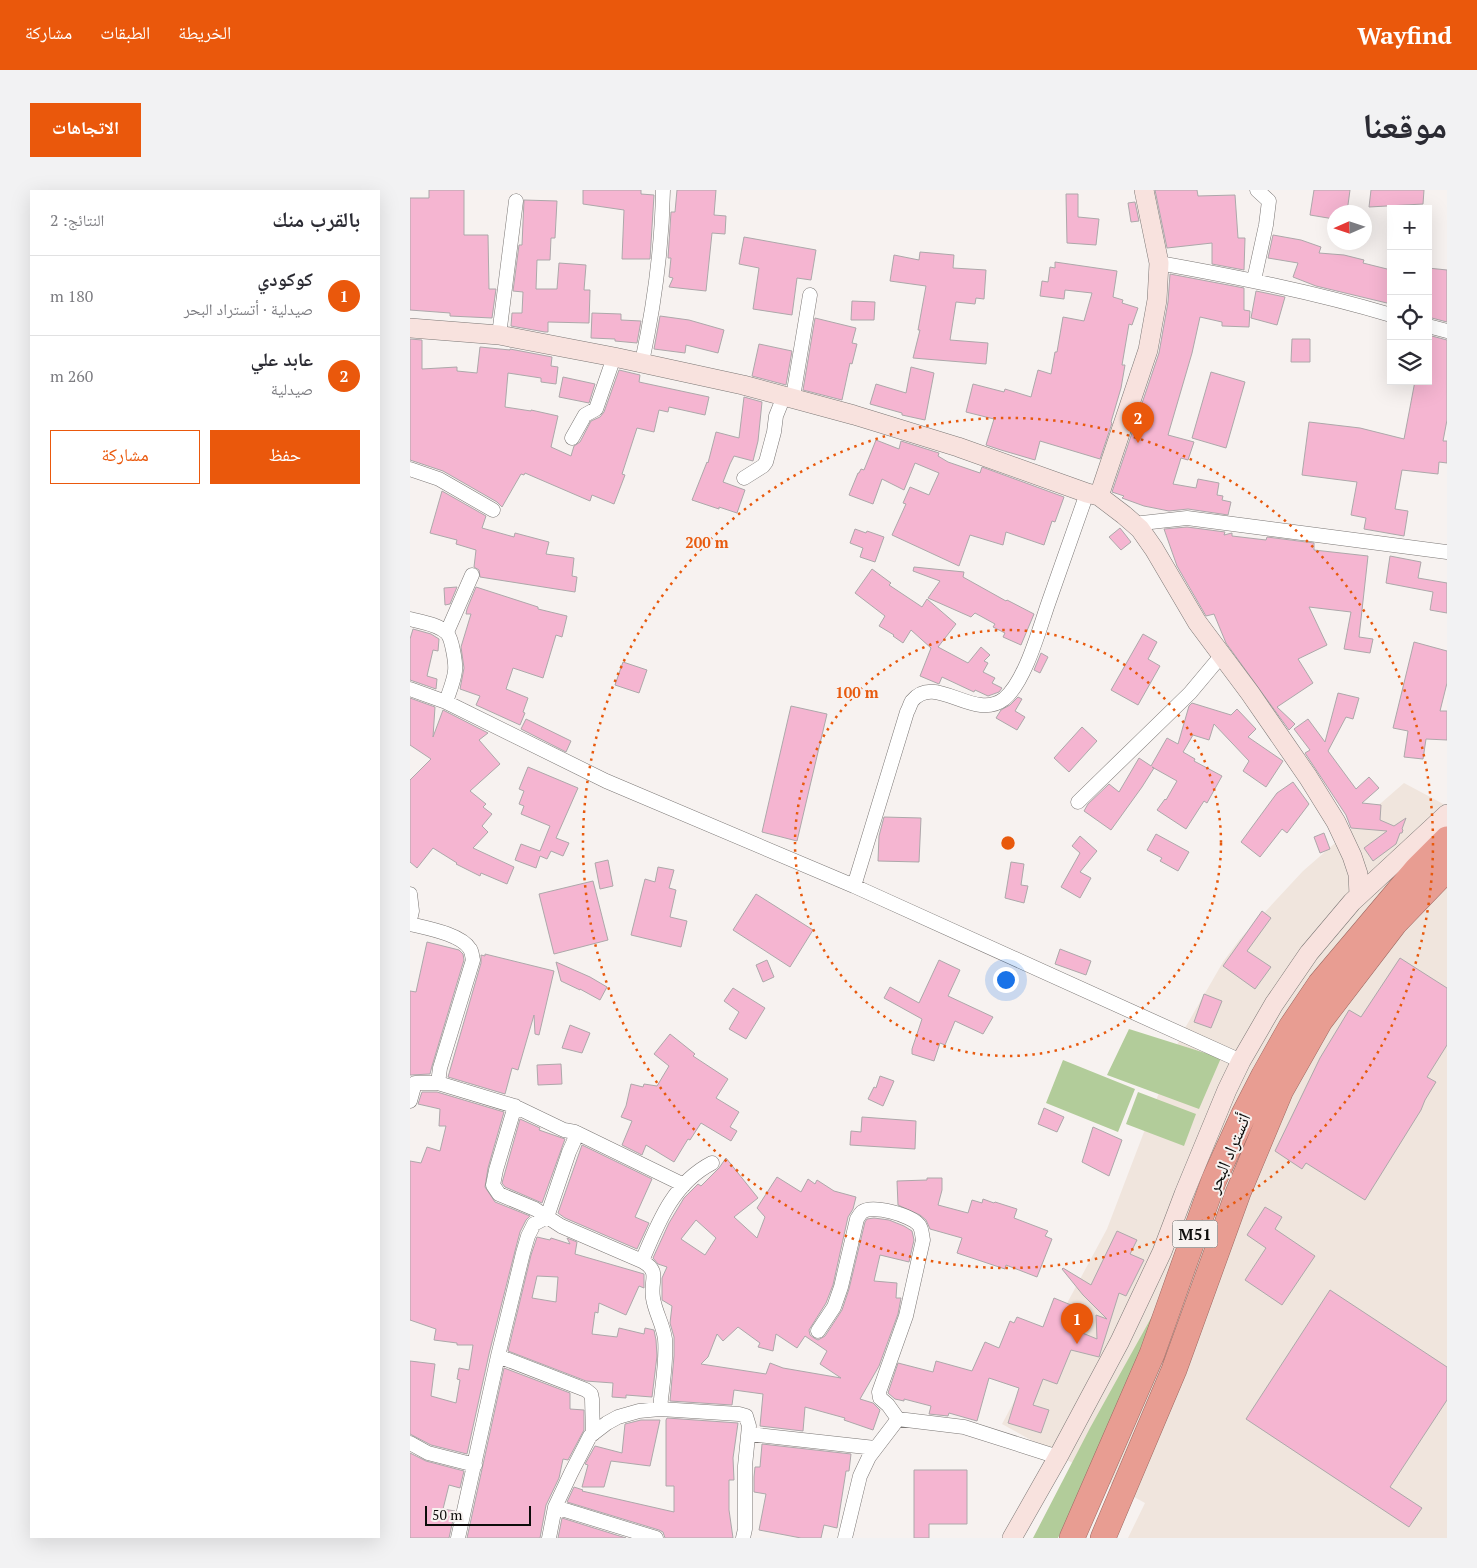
<!DOCTYPE html>
<html lang="ar">
<meta charset="utf-8">
<style>
body{margin:0;font-family:"PT Serif","Noto Naskh Arabic",serif;background:#f2f2f3;color:#2b2b33;direction:rtl}
.controls{position:absolute;right:15px;top:15px;display:grid;overflow:hidden;border-radius:0px;box-shadow:0 5px 20px #0002}
.controls button{width:45px;height:45px;display:grid;place-items:center;padding:0;border:0;border-bottom:1px solid #e1e1e2;background:#fff;color:#2b2b33;font:25px sans-serif}
.compass{position:absolute;left:917px;top:15px;width:45px;height:45px;border-radius:50%;background:#fff;box-shadow:0 5px 20px #0002;rotate:267deg}
.scale{position:absolute;left:15px;bottom:12px;width:106px;box-sizing:border-box;padding-left:5px;border:2px solid #0d0c0b;border-top:0;font-size:14px;line-height:18px;white-space:nowrap;color:#0d0c0b;-webkit-text-stroke:4px #f7f2f0;paint-order:stroke}
.you{position:absolute;left:595px;top:789px;width:18px;height:18px;margin:-12px;border:4px solid #fff;border-radius:50%;background:#1a73e8;box-shadow:0 0 0 8px #1a73e833}
.badge{display:grid;place-items:center;width:32px;height:32px;border-radius:50%;background:#ea580c;color:#fff;font-size:16px;font-weight:700}
.pin{position:absolute;translate:-50% -41px;filter:drop-shadow(0 1px 2px #0008)}
.pin::after{content:'';position:absolute;top:26px;width:18px;height:15px;background:inherit;clip-path:polygon(0 0,100% 0,50% 100%)}
.list{margin:0;padding:0;list-style:none}
h2{display:flex;justify-content:space-between;align-items:center;height:65px;margin:0;padding:0 20px;font-size:21px}
h2 small{font-size:16px;font-weight:400;color:#7c7c81}
.list li{display:grid;grid-template-columns:32px 1fr auto;gap:15px;align-items:center;box-sizing:border-box;height:80px;padding:0 20px;border-top:1px solid #e1e1e2}
.list b{display:block;font-size:19px;white-space:nowrap}
.list p{margin:0;font-size:16px;white-space:nowrap;color:#7c7c81}
.list em{font-size:16px;font-style:normal;color:#7c7c81}
.actions{display:flex;gap:10px;padding:15px 20px}
.actions a{flex:1;padding:11px 0;border:1px solid #ea580c;border-radius:0px;text-align:center;font-size:18px;color:#ea580c}
.actions .main{background:#ea580c;color:#fff}
.icon{flex:none;width:28px;height:28px;fill:none;stroke:currentColor;stroke-width:2;stroke-linecap:round;stroke-linejoin:round}
.map{position:relative;flex:none;width:1037px;height:1348px;overflow:hidden;direction:ltr;border-radius:0px}
header{display:flex;align-items:center;gap:30px;box-sizing:border-box;height:70px;padding:0 25px;background:#ea580c;color:#fff}
header strong{font-size:24px}
nav{display:flex;gap:28px;margin-inline-start:auto;font-size:18px}
.intro{display:flex;align-items:center;justify-content:space-between;box-sizing:border-box;height:120px;padding:0 30px}
h1{margin:0;font-size:35px}
.button{padding:12px 22px;border-radius:0px;background:#ea580c;color:#fff;font-size:18px;font-weight:700}
main{display:flex;gap:30px;padding:0 30px}
aside{flex:1;background:#fff;border-radius:0px;box-shadow:0 5px 20px #0002}
.map>svg:first-child{display:block}
.built{fill:#f0e5dd}
.green{fill:#b2cc9a}
.building{fill:#f5b5d1;stroke:#ada8aa;fill-rule:evenodd}
.lines{fill:none;stroke-linecap:round;stroke-linejoin:round}
.street-casing{stroke:#7b7775;stroke-width:15}
.secondary-casing{stroke:#7b7775;stroke-width:20}
.highway-casing{stroke:#9b6a63;stroke-width:26}
.street{stroke:#fff;stroke-width:14}
.secondary{stroke:#f8e2de;stroke-width:19}
.highway{stroke:#e89d92;stroke-width:25}
.ring{fill:none;stroke:#e8590c;stroke-width:2.5;stroke-dasharray:2.5 5}
.labels{text-anchor:middle;dominant-baseline:central;stroke-width:4;stroke-linejoin:round;paint-order:stroke}
.shield{fill:#f7f2f0;stroke:#535150;stroke-width:1}
.shield-label{font-size:16px;font-weight:bold;fill:#0d0c0b}
.street-label{font-size:18px;fill:#0d0c0b;stroke:#f7f2f0}
.centre{fill:#e8590c;stroke:#f7f2f0;stroke-width:2.5}
.ring-label{font-size:15px;text-anchor:middle;font-weight:bold;fill:#e8590c;stroke:#f7f2f0;stroke-width:4;stroke-linejoin:round;paint-order:stroke}
</style>
<header>
<strong>Wayfind</strong>
<nav><a>الخريطة</a><a>الطبقات</a><a>مشاركة</a></nav>
</header>
<div class="intro"><h1>موقعنا</h1><a class="button">الاتجاهات</a></div>
<main>
<div class="map">
<svg width="1037" height="1348" viewBox="0 0 1037 1348">
<rect width="100%" height="100%" fill="#f7f2f0"/>
<path class="built" d="M994 593 1037 616V1348H718L735 1313 592 1234 697 1039 771 845 813 772 830 749 893 681Z"/>
<path class="green" d="M719 839 811 868 789 919 697 885Z
M653 870 725 899 708 942 636 913Z
M728 902 786 924 774 956 716 934Z
M751 1110 689 1265 648 1348H623L680 1238Z"/>
<path class="building" d="M19 0H54V45H78L79 99H86L82 128 40 126V123L0 120V8H19Z
M173 0H231V4L244 5 240 69H212L214 20 173 14Z
M267 0H306L304 25 316 26 315 44 302 43 296 101 259 97 263 88 259 87 261 68H258L261 22H265Z
M745 0H787L788 6 825 5 828 48H835L834 80 802 74V53L757 58Z
M904 0H940L937 22H924V29L900 25Z
M961 0H1014L1013 14 959 17Z
M656 4H668V27L689 29 686 55 657 53Z
M114 10 147 11 145 48H141L140 70H127L126 99H147L149 73 176 75 174 100H180L179 133 138 132V142H135L101 136 102 123H112L113 102 103 101 109 55H112Z
M725 12 729 31 721 32 718 13Z
M863 45 891 50 911 57 909 63 934 65 954 70 953 73 981 80V114L906 96 883 87 888 73 858 68Z
M334 47 406 60 401 90 387 88 382 125 343 119 349 78 329 74Z
M510 62 544 65 543 78 576 80 574 109 566 108 565 114 546 112 540 150 578 153 576 174 503 168 510 140H508L516 96 480 91 484 65 509 70Z
M645 72 707 81 703 107 713 110 712 113 728 118 722 135 719 134 712 175H715L711 198 701 232 702 233 690 269 630 251 625 270 591 260 576 255 584 229 556 222 563 194 594 202 595 199 621 207 628 180 641 184 645 162H647L653 127 674 131 682 103 655 100 654 109 630 106 632 91 638 92 640 77 645 78Z
M1018 78 1037 80V132L1018 127Z
M760 84 834 98V120L840 121 839 137 812 136V132L790 127 782 163 758 245 784 252 778 270 771 268 763 294 786 298 788 289 809 293 807 305 813 306 812 310 821 312 818 325 778 319 759 321 734 316 712 308 714 306 702 302 749 163 758 112Z
M846 101 875 107 867 135 841 128Z
M442 111 465 112 464 130H441Z
M182 123 211 124V130L231 131 227 153 205 151V149L181 148Z
M250 126 279 130 314 140 308 163 276 155 275 163 244 159Z
M405 128 446 138 442 153 447 154 442 174 440 173 432 210 393 200Z
M1018 145 1037 150V230L1033 251H1037V273L1029 272 1028 284 992 280 985 319 998 321 994 346 954 339 956 328 941 325 947 292 892 285 899 232 950 238 994 249 1005 191H1018Z
M0 149 12 150V179L47 177V181L67 183 70 157 100 160V159L142 167 141 176 148 177 146 194 131 192V188L98 183 95 217 121 221V220L148 226 141 257 161 266 164 256 170 252 181 231 190 227 194 222 209 180 230 185 229 192 299 207 295 225 259 217 258 222 249 220 244 242 227 238 212 284 215 285 204 314 182 305 180 311 115 283 114 285 111 284 92 317 87 312 33 281 0 270Z
M882 149H900V172H881Z
M349 154 382 161 376 195 342 186Z
M501 177 524 183 515 230 492 225V223L460 214 466 194 496 203Z
M801 182 835 192 816 258 782 248Z
M153 187 185 194 179 213 149 207Z
M334 207 352 212 348 251 343 271 324 266 320 274 313 292 335 300 327 323 309 317V319L282 310 297 272 298 273 306 242 329 248Z
M466 250 489 259 491 251 529 263 528 266 538 272 570 283 572 277 654 307 645 332 642 331 634 355 596 342 593 355 560 345 549 376 482 345 496 314 493 313 500 297 519 305 529 283 505 273 494 300 472 289 463 314 439 305 448 283H449L451 279 454 280Z
M32 301 76 326 72 338 104 347 105 343 139 352 136 364 164 368 162 386 167 387 165 402 70 387 69 380 64 377 66 360 46 354 47 350 20 343Z
M777 337 815 342 814 345 822 343V346L856 350 857 347 904 353V360L958 366 949 447 963 449 960 463 934 459 941 422 899 417 917 455 888 469 903 493 867 517 885 534 879 540 816 453 804 424 796 426 767 376 754 339Z
M710 338 721 352 711 360 699 347Z
M445 339 456 343 457 341 474 347 465 372 450 367 453 358 440 353Z
M980 366 1011 372 1008 388 1037 393V423L1020 420 1023 402 976 393Z
M504 377 554 382 553 387 596 411 597 410 624 424 611 455 593 447 595 443 583 437 585 434 565 423 561 427 518 408 530 391 503 381Z
M462 379 481 393 479 395 512 417 517 409 546 434 528 457 558 473 571 457 580 465 574 471 578 473 573 482 585 488 582 493 592 498 589 502 578 506 565 500 564 502 532 487 529 494 510 486 521 458 501 440 493 453 483 446 484 445 469 436 475 426 445 403Z
M47 397 40 414 35 415 34 398Z
M66 397 128 417V419L157 426 152 447 146 445 133 488 103 478 96 499 118 508 113 522 115 523 110 535 66 515 70 506 50 499 54 478 51 457 61 424H56L57 419Z
M3 439 21 444 29 449 28 461 23 460 17 486 27 489 26 499 0 490V449Z
M733 444 747 452 738 469 750 476 728 515 701 500Z
M1004 452 1037 461V493L1030 521H1037V550L1016 549 1013 569 994 567 998 541 983 538Z
M631 463 638 467 630 483 624 480Z
M213 472 237 480 229 503 205 495Z
M928 503 949 508 943 529 936 527 918 561 946 599 959 587 969 598 952 613 971 615 970 630 984 636 996 628 992 639 993 640 992 643H990L986 654 963 671 954 658 977 641 941 638 936 625 895 563 900 560 884 539 898 529 915 552Z
M608 507 612 509 605 521 615 527 607 540 586 528 591 520 600 515Z
M0 508 25 517 23 547 33 520 78 543 69 550 90 574 60 601 76 614 73 617 82 624 72 636 78 642 63 658 104 677 97 694 71 683 70 686 46 674 47 673 23 658 7 678 0 672V590L21 569 0 555Z
M782 513 821 525 827 519 846 539 838 547 873 571 856 597 833 581 839 571 804 534 799 550 783 545 773 562 785 569 784 571 812 586 797 613 794 611 776 639 747 620 755 609 756 610 767 591 742 577 744 578 732 597 701 640 674 621 678 614 699 594 709 602 729 568 741 576 757 548 768 554 779 516Z
M381 516 417 524 387 651 352 642Z
M116 529 161 551 156 562 111 539Z
M672 537 687 551 659 582 644 568Z
M118 577 168 598 146 648 159 653 153 666 141 661 137 669 130 666 126 678 105 670 111 654 130 661 140 636 111 624 114 616 109 614 114 601 109 599Z
M883 592 899 614 877 643 872 639 850 667 831 652 867 603Z
M474 627 511 628 509 672 468 671 469 646Z
M914 643 920 659 910 663 904 647Z
M746 644 779 662 768 681 750 671 752 668 737 660Z
M670 646 687 661 670 682 681 688 670 708 651 697 670 663 662 656Z
M198 670 203 696 190 699 185 673Z
M601 672 614 674 611 695 618 696 614 713 595 708Z
M248 677 264 680 259 698 266 700 260 727 277 731 271 757 221 745 235 689 245 692Z
M183 691 198 750 144 764 129 704Z
M346 704 403 740 380 777 323 740Z
M852 721 861 728 837 761 861 777 845 799 813 776Z
M17 752 49 760 53 764 54 770 22 876 20 884 1 885H0V801L6 802Z
M650 759 681 771 676 785 645 774Z
M75 764 144 781 129 845 125 844 124 825 108 880 102 878 95 904 38 887 71 773V765L75 766Z
M990 768 1037 798V855L1017 887 1026 892 1015 910 1011 920 955 1010 896 973 892 979 865 961 910 868 933 830 939 820 951 827Z
M357 770 364 787 353 792 346 775Z
M529 770 550 780 538 806 583 827 573 844 545 831 535 855 530 853 524 871 502 864V859L512 829 474 808 480 797 509 813Z
M146 772 180 787 197 797 190 810 170 799V800L151 791Z
M323 798 355 818 336 849 319 839 329 822 314 811Z
M794 804 812 811 801 838 784 832Z
M160 835 180 843 172 863 152 858Z
M260 844 285 864 283 866 318 889 306 908 329 922 320 937 327 941 321 951 291 933 280 950 278 949 264 972 236 955 232 965 212 955 222 931 211 927 216 916 221 894 233 897 234 894 247 896 259 876 244 864Z
M151 874 152 894 128 895 127 875Z
M470 886 484 891 473 916 458 909 464 897 466 898Z
M12 902H27L94 922 78 978 75 997 85 1012 120 1026 116 1030 110 1042 105 1061 79 1164 57 1264 21 1255 0 1244V1171L25 1174 21 1206 46 1213 50 1190 47 1189 49 1178 59 1180 63 1155H47V1153L24 1150 26 1139 0 1130V971L11 973 17 957 30 961 36 936H29L30 919 8 914Z
M634 918 654 927 647 942 628 934Z
M452 927 506 931 505 959 440 955 441 941 451 942Z
M110 929 130 938 129 940 155 949 132 1013 95 997 92 993Z
M683 937 712 950 699 986 672 972Z
M172 955 242 989 225 1027 239 1033 227 1059 155 1028 148 1023Z
M316 968 348 1008 324 1027 347 1048 355 1027 347 1018 367 987 391 1002 398 989 405 994 407 990 424 1001 446 1007 443 1019 438 1027 423 1095 416 1113 399 1140 400 1145 404 1148 408 1150 415 1146 432 1120 439 1099 455 1032 457 1029 464 1028 479 1030 494 1036 502 1041 504 1050 499 1072 470 1065 464 1091 487 1093 486 1108H491L488 1124 469 1176 450 1209 463 1213 470 1220 463 1240 434 1230 435 1228 395 1217 393 1241 350 1236 353 1204 324 1200 322 1215 260 1211 264 1166V1147L260 1133 262 1116 252 1110V1088L257 1077 248 1074 243 1068 259 1033 274 1008 288 994 291 996 309 978ZM286 1030 306 1048 295 1065 271 1049ZM328 1137 350 1153 348 1157 363 1161 366 1144 387 1158 395 1146 417 1161 410 1174 431 1188 373 1178 360 1173 356 1184 291 1174 298 1167 307 1144 313 1151Z
M517 988H532V1000L528 1015 558 1023 562 1010 572 1013 573 1009 584 1013 585 1012 607 1019 604 1028 638 1041 635 1046 642 1049 627 1087 596 1075 595 1079 547 1063 552 1048 520 1039 516 1030 510 1025 488 1015 487 991 517 990Z
M855 1017 872 1027 865 1039 905 1066 872 1115 835 1090 856 1058 837 1045Z
M707 1041 727 1050 720 1064 734 1070 716 1106 709 1103 689 1167 661 1160 647 1194 633 1189 623 1215 639 1220 631 1243 598 1233 609 1198 579 1188 567 1231 539 1223 538 1226 519 1224 521 1216 494 1209V1211L485 1209 478 1203 488 1173 523 1182 526 1171 562 1181 575 1152 589 1158 600 1131 604 1133 607 1127 633 1137 644 1108 661 1115 653 1135 687 1149 686 1125 697 1129 673 1105 652 1079 653 1078 681 1095Z
M127 1047 140 1050 141 1048 160 1054 157 1048 167 1052 165 1064 234 1084V1098L229 1096 216 1125 189 1113 188 1123 185 1122 182 1144 207 1147 209 1138 234 1144 235 1138 244 1140 246 1150 247 1166 242 1207 216 1205V1208L202 1207 203 1193 176 1191 98 1161 121 1065ZM127 1086 148 1087 146 1112 122 1108Z
M920 1100 1037 1177V1210L980 1297 1012 1318 999 1337 836 1229Z
M94 1178 160 1203V1219L174 1220V1240L158 1270 153 1269 149 1288 136 1315 130 1348H57Z
M257 1228 328 1233 323 1268 324 1290H319V1320L323 1348H255L253 1342 249 1340 157 1312 164 1297 173 1300 172 1301 264 1322V1296H256V1230Z
M231 1230H250L240 1276 201 1271 194 1297H172L178 1275 175 1274 185 1256 212 1263 215 1234Z
M352 1254 441 1264 439 1281H436L427 1338 414 1335 411 1348H391L349 1340 356 1304 344 1302V1287L345 1277H350Z
M0 1263 16 1271 54 1281 50 1298 39 1295 33 1319 45 1321 39 1348H0Z
M504 1280H557V1334H519V1348H504Z
M152 1328 216 1348H148Z"/>
<g class="lines">
<defs>
<path id="street" d="M749 73C827 87 904 102 981 125
M844 90 856 35 859 11 847 0
M1018 136 1037 141
M89 145 106 11
M232 172C244 116 252 58 253 0
M383 207 400 105
M162 248 175 225 186 219 204 167
M0 279 29 289 83 320
M334 288 353 276 356 272 364 242 366 226 374 206
M723 334 777 328 1037 362
M0 429C11 432 28 434 37 443 42 449 46 473 45 481 44 491 39 502 36 512
M37 442 62 385
M0 499 36 512 196 591 444 696 831 871
M668 612 780 503 811 466
M444 696 497 522C499 519 500 514 502 511 525 482 564 532 594 509 615 492 629 440 638 414 651 377 664 340 677 303
M0 704 2 721 0 730
M0 734C16 738 51 744 60 759 62 762 62 766 63 770L30 878 28 893 104 916 154 940 165 942 164 951 159 962 137 1027 124 1034 118 1046 113 1063 88 1166 48 1348
M0 911 5 893H28
M105 916 86 980 83 995 89 1004 125 1019 151 1036 232 1071C251 1082 240 1089 243 1108 245 1122 253 1134 255 1149 257 1171 252 1196 250 1219
M165 942 274 995
M232 1071C248 1033 263 993 302 973
M408 1141 424 1117 431 1097 447 1029C449 1026 450 1024 452 1022 462 1014 501 1025 509 1035 512 1039 512 1045 513 1050L496 1126 469 1202 470 1208 478 1215 488 1229
M88 1166 176 1200 181 1204 182 1209 183 1244
M339 1244 465 1258
M0 1253 18 1263 65 1275
M145 1317 246 1348
M139 1348 145 1317 161 1283 180 1246 197 1233 208 1227 229 1221 250 1219 329 1224 336 1226 339 1236 335 1276V1339L333 1348
M435 1348 450 1286 459 1267 488 1229 554 1237 648 1267"/>
<path id="secondary" d="M0 138 89 145 204 167 333 195 444 225 548 257 677 303 689 306 714 325 730 339 744 359 787 432 840 503 898 587 926 632 942 666 948 684 949 705
M689 306 738 160 747 110 749 73 734 0
M602 1348 648 1267 710 1151 752 1062 774 1004 817 900 831 871 864 814 899 763 942 712 1037 624"/>
<path id="highway" d="M662 1348 742 1164 804 990 834 924 854 885 881 837 910 794 1007 679 1037 649
M693 1348 764 1180 828 1003 871 900 910 831 985 733 1037 679"/>
</defs>
<use href="#street" class="street-casing"/>
<use href="#secondary" class="secondary-casing"/>
<use href="#highway" class="highway-casing"/>
<use href="#street" class="street"/>
<use href="#secondary" class="secondary"/>
<use href="#highway" class="highway"/>
</g>
<g class="ring">
<circle cx="598" cy="653" r="213"/>
<circle cx="598" cy="653" r="425"/>
</g>
<g class="labels">
<rect class="shield" x="762.5" y="1030.5" width="45" height="27" rx="4"/>
<g class="shield-label">
<text x="785" y="1044">M51</text>
</g>
<g class="street-label">
<text transform="translate(818 963) rotate(-67)">أتستراد البحر</text>
</g>
</g>
<circle cx="598" cy="653" r="8" class="centre"/>
<g class="ring-label">
<text x="297" y="358">200 m</text>
<text x="447" y="508">100 m</text>
</g>
</svg>
<div class="controls">
<button>+</button>
<button>−</button>
<button><svg class="icon" aria-label="locate" viewBox="0 0 24 24"><circle cx="12" cy="12" r="6"/><path d="M12 2v4M12 18v4M2 12h4M18 12h4"/></svg></button>
<button><svg class="icon" aria-label="layers" viewBox="0 0 24 24"><path d="M12 4l9 5-9 5-9-5zM3 14l9 5 9-5"/></svg></button>
</div>
<svg class="compass" viewBox="-18 -18 36 36"><path d="M0-13l5 13h-10z" fill="#e53935"/><path d="M0 13l5-13h-10z" fill="#7c7c81"/></svg>
<div class="scale">50 m</div>
<div class="you"></div>
<div class="pin badge" style="left:667px;top:1154px">1</div>
<div class="pin badge" style="left:728px;top:253px">2</div>
</div>
<aside>
<h2>بالقرب منك<small>النتائج: 2</small></h2>
<ul class="list">
<li><span class="badge">1</span><div><b>كوكودي</b><p>صيدلية · أتستراد البحر</p></div><em>180 m</em></li>
<li><span class="badge">2</span><div><b>عابد علي</b><p>صيدلية</p></div><em>260 m</em></li>
</ul>
<div class="actions"><a class="main">حفظ</a><a>مشاركة</a></div>
</aside>
</main>
